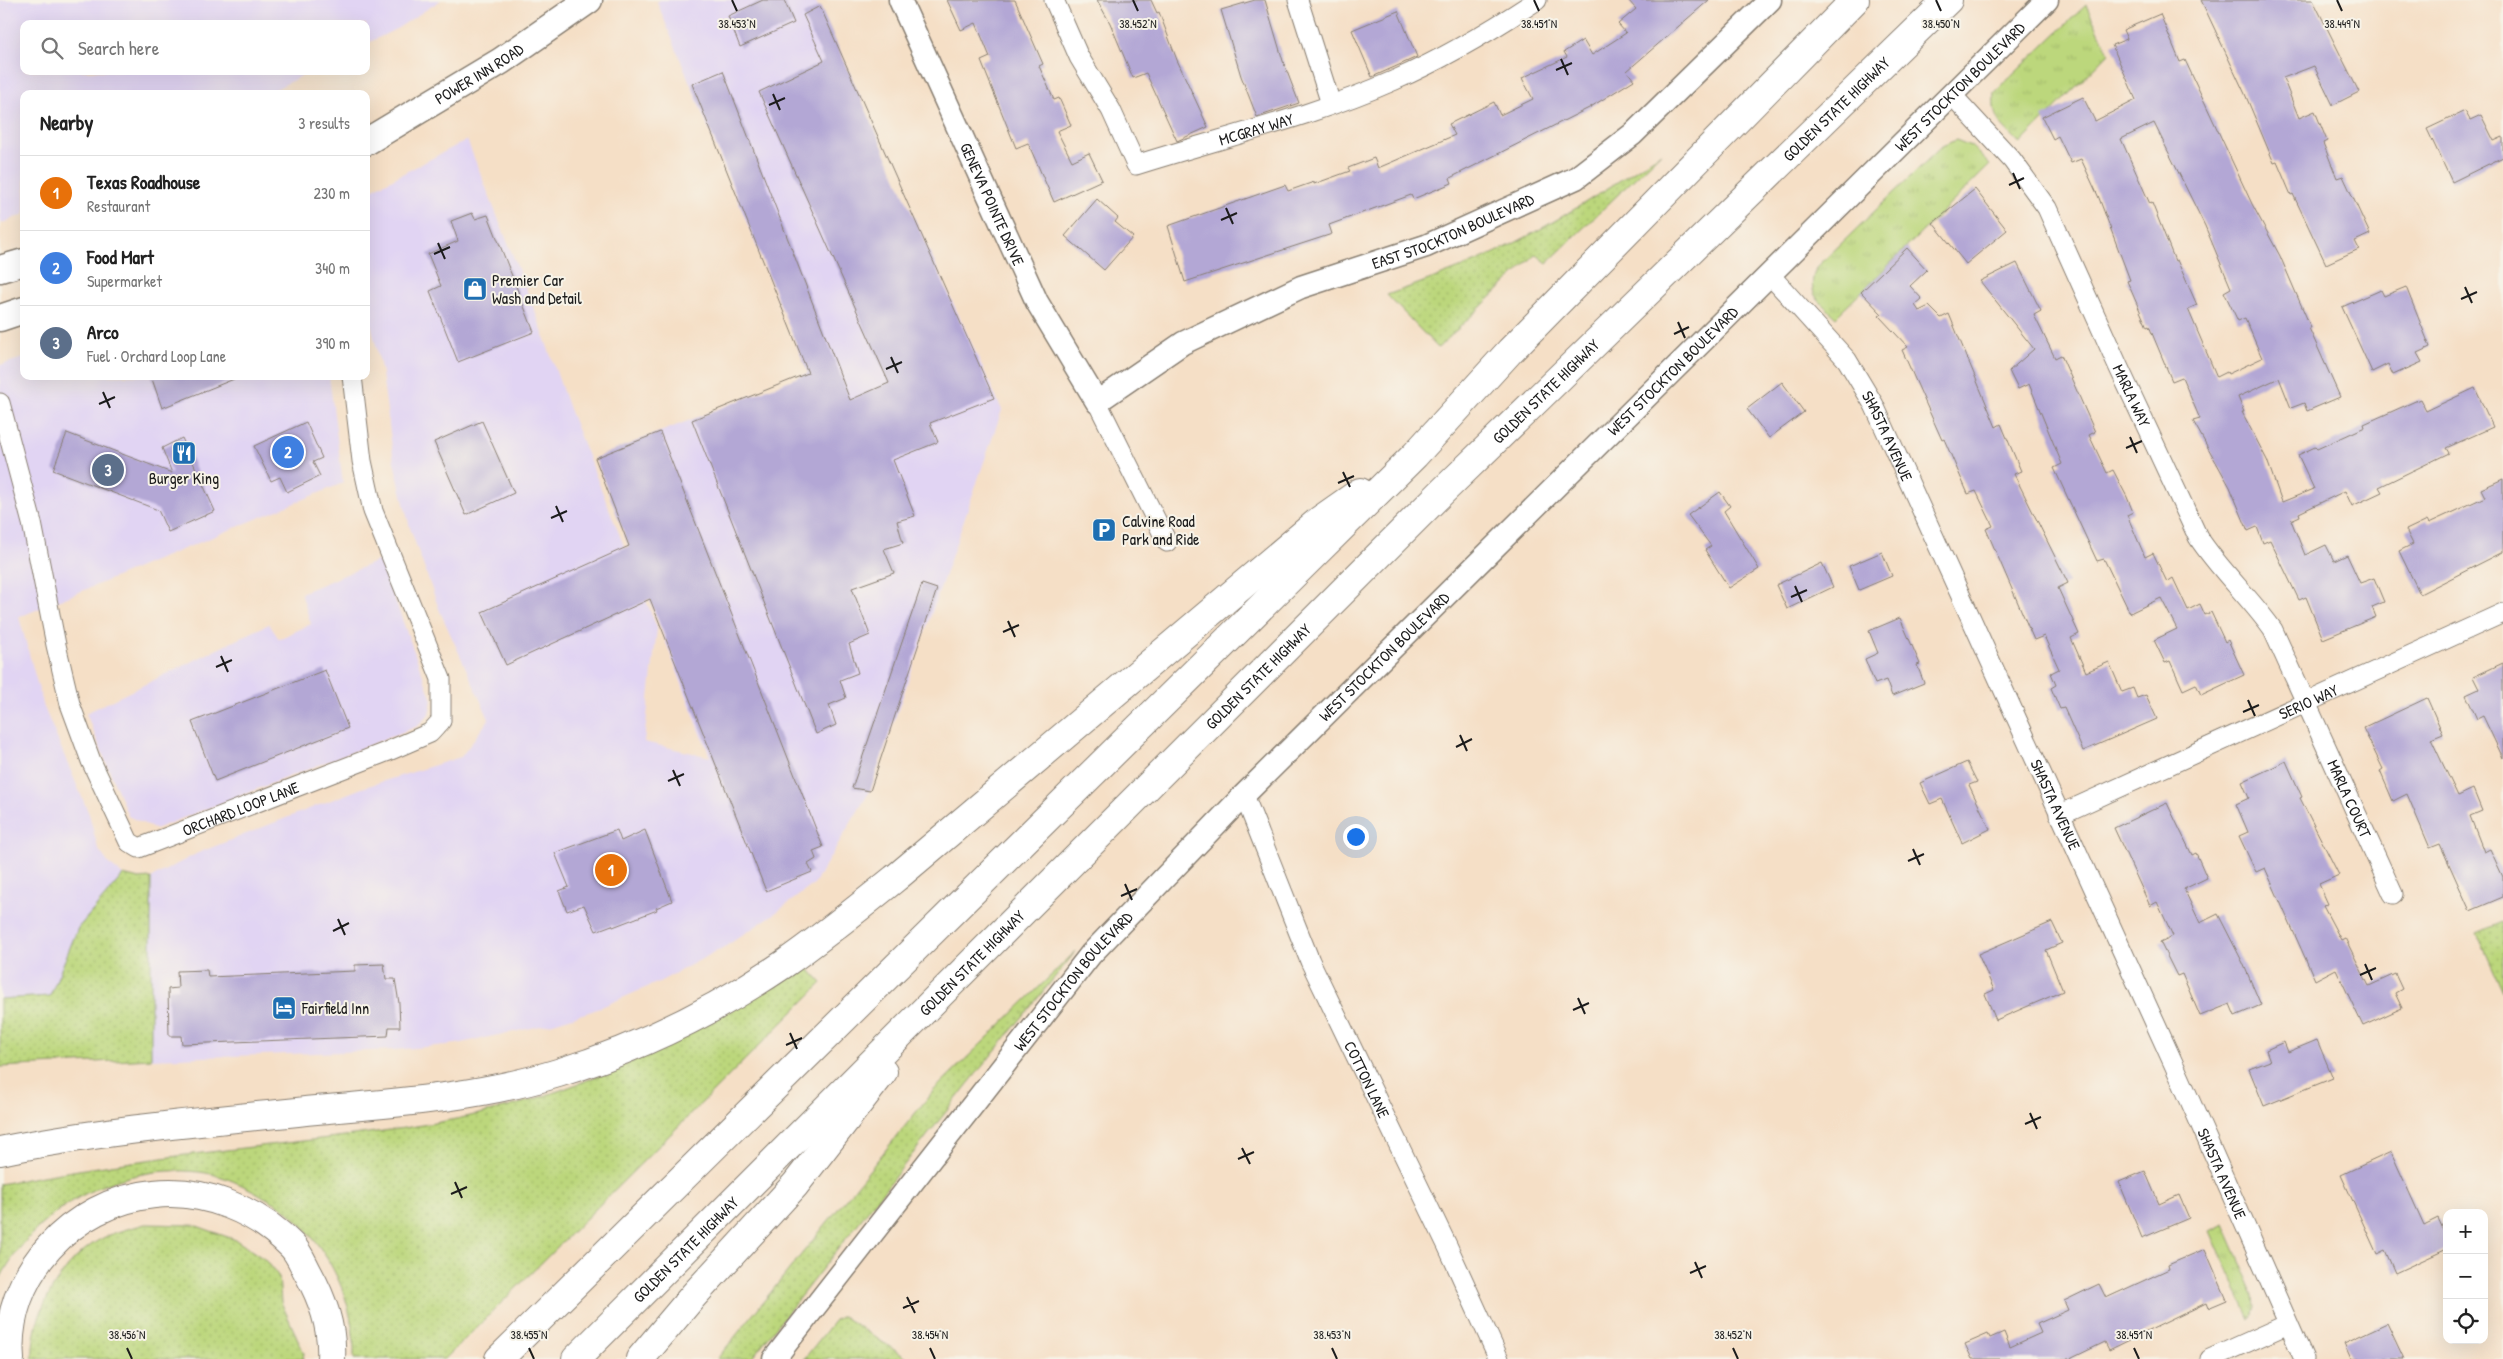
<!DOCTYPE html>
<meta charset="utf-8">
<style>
body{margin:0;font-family:"Patrick Hand",sans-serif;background:#f2f2f2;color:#222}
.controls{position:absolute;right:15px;bottom:15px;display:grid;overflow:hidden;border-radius:10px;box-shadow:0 5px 20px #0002}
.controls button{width:45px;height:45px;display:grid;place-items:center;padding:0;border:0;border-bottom:1px solid #e0e0e0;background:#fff;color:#222;font:25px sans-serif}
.you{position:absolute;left:1355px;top:836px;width:18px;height:18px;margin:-12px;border:4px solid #fff;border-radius:50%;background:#1a73e8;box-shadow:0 0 0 8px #1a73e833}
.badge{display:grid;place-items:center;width:32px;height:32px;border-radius:50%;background:#1f6fb2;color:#fff;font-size:16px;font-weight:700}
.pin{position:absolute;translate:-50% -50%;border:2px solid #fff;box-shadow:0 1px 5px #0006}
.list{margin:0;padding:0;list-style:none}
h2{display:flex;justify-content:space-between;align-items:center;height:65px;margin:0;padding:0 20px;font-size:21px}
h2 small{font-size:16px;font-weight:400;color:#767676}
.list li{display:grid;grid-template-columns:32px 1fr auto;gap:15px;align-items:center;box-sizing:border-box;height:75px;padding:0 20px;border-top:1px solid #e0e0e0}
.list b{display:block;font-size:19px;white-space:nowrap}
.list p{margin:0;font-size:16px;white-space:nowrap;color:#767676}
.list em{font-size:16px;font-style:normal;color:#767676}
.icon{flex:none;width:28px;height:28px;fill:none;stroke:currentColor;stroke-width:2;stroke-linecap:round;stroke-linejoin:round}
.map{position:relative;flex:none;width:2503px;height:1359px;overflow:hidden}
.search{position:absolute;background:#fff;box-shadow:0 5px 20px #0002;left:20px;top:20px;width:350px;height:55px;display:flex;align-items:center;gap:12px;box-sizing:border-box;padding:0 18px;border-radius:10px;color:#767676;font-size:19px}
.panel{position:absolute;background:#fff;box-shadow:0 5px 20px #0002;left:20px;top:90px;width:350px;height:290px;border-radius:10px}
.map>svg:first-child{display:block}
.built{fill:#e1d4f3}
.grass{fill:url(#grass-dots);stroke:#6c7a4c}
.park{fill:url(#park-tufts);stroke:#6c7a4c}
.building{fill:#b3a7d5;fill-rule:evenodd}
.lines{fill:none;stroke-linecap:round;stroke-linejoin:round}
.minor-casing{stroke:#887e71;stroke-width:21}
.tertiary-casing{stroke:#887e71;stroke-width:25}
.secondary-casing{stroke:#887e71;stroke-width:29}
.motorway-casing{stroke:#887e71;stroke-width:30}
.minor{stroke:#fff;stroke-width:19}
.tertiary{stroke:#fff;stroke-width:22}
.secondary{stroke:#fff;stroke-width:26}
.motorway{stroke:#fff;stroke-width:28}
.ticks{fill:none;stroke:#1c1c1c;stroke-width:2}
.labels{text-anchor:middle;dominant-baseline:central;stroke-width:4;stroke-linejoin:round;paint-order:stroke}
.street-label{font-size:16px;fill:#1c1c1c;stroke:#f7f3e8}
.poi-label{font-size:16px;fill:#1c1c1c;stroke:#f7f3e8;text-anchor:start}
.ticks-label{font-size:12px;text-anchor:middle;fill:#1c1c1c;stroke:#f7f3e8;stroke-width:4;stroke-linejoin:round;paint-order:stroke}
</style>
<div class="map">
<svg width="2503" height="1359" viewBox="0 0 2503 1359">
<defs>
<pattern id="grass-dots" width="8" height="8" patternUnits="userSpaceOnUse" patternTransform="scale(1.25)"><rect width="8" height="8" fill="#bcd77c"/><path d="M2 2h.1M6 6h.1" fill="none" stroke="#a1b86b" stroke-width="1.8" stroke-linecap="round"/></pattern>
<pattern id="park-tufts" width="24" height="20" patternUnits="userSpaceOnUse" patternTransform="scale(1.25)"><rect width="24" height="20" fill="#bcd77c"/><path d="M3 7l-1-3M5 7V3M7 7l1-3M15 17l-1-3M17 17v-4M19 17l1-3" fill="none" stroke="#a1b86b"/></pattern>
</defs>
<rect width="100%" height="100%" fill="#f7f3e8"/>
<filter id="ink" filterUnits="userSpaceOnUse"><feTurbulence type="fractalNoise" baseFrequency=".02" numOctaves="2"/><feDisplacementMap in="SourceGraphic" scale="10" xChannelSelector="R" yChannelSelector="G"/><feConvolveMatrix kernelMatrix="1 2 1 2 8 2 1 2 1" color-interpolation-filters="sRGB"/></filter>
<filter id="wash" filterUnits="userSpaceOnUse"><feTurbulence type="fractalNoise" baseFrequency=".0096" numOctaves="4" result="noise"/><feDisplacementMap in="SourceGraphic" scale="20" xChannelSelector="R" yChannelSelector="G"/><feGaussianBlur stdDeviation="1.12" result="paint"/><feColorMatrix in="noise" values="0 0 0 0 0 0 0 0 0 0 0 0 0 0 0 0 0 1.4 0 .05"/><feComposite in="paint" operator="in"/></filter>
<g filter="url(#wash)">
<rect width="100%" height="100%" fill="#f5dfc6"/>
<path class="built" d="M0 0H441L398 28 366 44V24H24V71H311L266 94H24V214L0 224Z
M660 0H815L1002 410 870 791 814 884 774 914 726 946 659 982 592 1011 550 1024 456 1044 395 1050 151 1059V878L198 853 362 788 461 757 489 719 439 609 410 528 394 462 382 373 366 301V193L467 140 538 319 569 409 657 628 644 742 710 757 595 458 808 373 657 2Z
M24 358V376H329L343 483 19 617 43 705 89 814 98 849 109 864 123 875 78 928 50 996 0 999V365Z
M380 560 432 700 429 714 418 726 155 829 128 816 86 713 269 624 279 639 311 624 301 593Z"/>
<path class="grass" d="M1661 153 1547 263 1536 254 1438 348 1387 295C1435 278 1483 261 1528 236 1574 211 1618 182 1661 153Z
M123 875 139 879 151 878V1059L0 1067V999L50 996 78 928Z
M2503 922V991L2477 933Z
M1076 951 968 1084 751 1359H717L934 1090Z
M806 966 822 983 445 1359H354C356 1302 330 1249 288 1212 280 1204 268 1200 259 1194 243 1185 224 1176 206 1173 123 1160 38 1205 0 1279V1184C100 1164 201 1153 303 1141 371 1133 441 1125 508 1107 615 1077 711 1024 806 966Z
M145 1224 194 1225 236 1240 267 1261 279 1277 281 1302 304 1353 303 1359H33C30 1314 64 1256 105 1237 117 1231 132 1228 145 1224Z
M843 1316 908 1359H804L835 1320Z"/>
<path class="park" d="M2086 5 2109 53 2020 144C2001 125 1992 121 1994 93Z
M1956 140 1971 146 1990 165 1836 317C1818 300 1806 294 1816 268L1942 146Z
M2224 1224 2255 1295 2256 1307 2249 1319 2210 1231Z"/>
<g id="blocks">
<path class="building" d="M763 0H784L794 23 740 47 728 16Z
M947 0H1015L1043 64 1039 66 1054 100 1059 98 1071 125 1057 131 1072 161 1089 153 1102 180 1054 202 1028 143 1016 148 981 61 990 57 976 23 961 30Z
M1097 0H1151L1157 13 1159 12 1177 60 1208 127 1177 141 1146 73 1133 78 1110 23Z
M1255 0H1265L1283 61 1299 103 1257 117 1241 76 1221 10Z
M1628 0H1709L1627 71 1634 80 1589 108 1450 178 1452 183 1413 199 1411 195 1329 225 1332 234 1185 282 1168 226 1285 185 1288 191 1314 182V184L1350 171 1348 168 1374 158 1378 168 1455 135 1449 124 1494 102 1500 115 1533 99 1522 78 1567 57 1564 52 1583 40 1592 55 1626 33 1618 24 1636 9Z
M2201 0H2313L2359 92 2333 105 2314 66 2283 78 2299 118 2315 111 2327 141 2323 143 2337 178 2343 176 2362 217 2370 234 2355 241 2359 249 2326 264 2293 194 2291 195 2277 162 2274 163 2245 94Z
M820 6 994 398 930 423 938 442 893 460 915 516 897 521 903 543 884 549 894 573 852 588 870 635 849 644 858 673 840 680 846 698 829 705 836 725 816 734 692 420 808 373 692 84 723 71 850 400 889 383 759 92 824 61 803 15Z
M1398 11 1417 57 1372 77 1352 30Z
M2160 14 2180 62 2185 60 2252 204 2280 256 2311 328H2309L2340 397 2307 411 2304 403 2291 408 2279 378 2238 397 2244 412H2242L2267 460 2282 502 2314 489 2298 455 2315 447 2317 449 2365 427 2364 424 2420 399 2426 411 2475 388 2493 427 2446 448 2449 453 2379 487 2382 492 2352 506 2345 491 2299 513 2300 516 2291 520 2305 555 2326 545 2334 561 2347 555 2360 583 2374 578 2384 602 2372 607 2376 617 2323 639 2306 597 2299 600 2270 540 2263 543 2257 527 2248 531 2230 487 2193 421 2200 419 2182 377 2172 381 2149 326 2147 327 2127 281 2130 280 2099 198 2081 159 2071 163 2058 136 2053 139 2042 117 2083 97 2095 121 2136 100 2112 45 2127 39 2123 30ZM2154 123 2205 226 2231 288 2224 292 2238 321 2245 318 2262 358 2228 374 2227 372 2217 377 2188 309 2197 305 2177 260 2175 261 2152 203 2150 204 2121 139Z
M2465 111 2470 120 2481 115 2494 141 2503 137V157L2452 182 2427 129Z
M1975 189 2007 230 1966 264 1933 223Z
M1097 199 1118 218 1115 222 1133 237 1104 270 1065 236Z
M472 213 475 219 488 215 534 332 458 362 430 291 441 286 428 254 458 241 451 221Z
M1907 248 1927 270 1910 286 1922 299 1915 305 1919 311 1929 306 1941 318 1949 314 1996 427 2001 424 2021 471 2014 474 2068 583 2058 588 2079 634 2071 638 2086 672 2109 662 2122 692 2133 688 2137 698 2146 695 2157 719 2083 751 2064 708 2060 709 2051 688 2056 685 2051 673 2059 669 2044 636 2034 640 1986 529 1993 526 1976 491 1968 494 1944 439 1942 440 1902 350 1908 347 1879 316 1882 314 1861 292Z
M2017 263 2041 311 2034 315 2055 358 2061 355 2095 432 2089 435 2107 473 2113 470 2127 497 2133 512 2127 515 2145 557 2153 553 2167 582 2173 578 2188 610 2200 604 2205 615 2211 612 2225 642 2228 640 2244 675 2201 695 2196 684 2183 690 2170 661 2165 663 2154 640 2177 629 2161 598 2130 613 2104 559 2097 561 2054 468 2062 464 2029 384 2018 389 2009 371 2034 349 1980 281Z
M2406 287 2430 347 2417 353 2422 362 2393 375 2388 364 2372 372 2342 307 2381 290 2384 296Z
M151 376H239V377L162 408Z
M1782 382 1804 412 1769 438 1747 409Z
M482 421 514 493 466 515 434 442Z
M306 422 322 458 313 462 320 476 287 492 280 477 271 481 254 446Z
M660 432 823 847 813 851 816 859 808 864 812 872 766 891 650 599 506 665 482 612 629 546 595 458Z
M67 433 172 473 162 448 182 438 215 511 168 532 158 510 53 470Z
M2503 479V552L2420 594 2399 551 2413 544 2406 530 2427 520 2429 523 2485 497 2481 489Z
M1720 492 1730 506 1724 511 1759 569 1729 588 1705 550 1711 546 1688 515Z
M1882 552 1892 576 1859 590 1849 566Z
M1822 563 1833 587 1787 609 1776 585Z
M922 584 937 589 870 791 852 788Z
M1900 618 1920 664 1917 665 1924 683 1892 696 1886 680 1875 684 1865 659 1878 653 1869 631Z
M2503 663V758L2483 716 2477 719 2466 695 2479 689 2473 677Z
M325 670 348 728 215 781 192 722Z
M2427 698 2443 734 2431 739 2458 796 2473 789 2482 811 2470 816 2484 852 2490 849 2503 877V897L2470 911 2440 844 2430 848 2407 794 2393 801 2380 771 2383 769 2363 728Z
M2286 761 2302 797 2300 798 2339 875 2319 884 2328 904 2323 906 2341 940 2345 938 2369 986 2395 974 2402 989 2395 993 2402 1008 2363 1026 2336 969 2315 980 2265 868 2256 872 2239 836 2248 832 2236 804 2249 798 2242 782Z
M1967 762 1977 782 1969 785 1990 829 1962 843 1942 799 1930 804 1920 783Z
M2167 803 2192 855 2196 853 2207 878 2184 889 2200 923 2218 914 2243 963 2261 1005 2235 1016 2230 1004 2200 1016 2182 974 2177 976 2160 942 2173 936 2157 902 2150 906 2114 828Z
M617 830 621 841 645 830 672 901 656 908 657 910 613 927 612 925 596 931 584 905 567 911 559 891 569 887 555 853Z
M2052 922 2062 943 2046 950 2063 991 1996 1020 1985 994 1994 990 1978 954Z
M384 964 386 979H395L399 1003 400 1027H389L388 1036 182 1044 181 1036H169L168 989 178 988 177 971 207 970 208 977 355 971V965Z
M2317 1040 2333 1078 2264 1106 2249 1069 2270 1061 2266 1050 2284 1042 2288 1052Z
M2391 1152 2424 1225 2438 1218 2447 1238V1249L2395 1273 2385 1250 2377 1254 2341 1175Z
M2145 1171 2159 1204 2179 1195 2189 1218 2142 1238 2119 1182Z
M2205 1249 2227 1300 2208 1308 2206 1303 2109 1350 2105 1342 2070 1359H1972L1965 1344 1988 1334 1990 1338 2004 1332 2010 1347 2041 1333 2037 1324 2068 1310 2064 1301 2099 1284 2106 1298 2169 1269 2168 1265Z
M2387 1323 2404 1359H2351L2344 1343Z"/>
</g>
</g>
<g filter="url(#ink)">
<use href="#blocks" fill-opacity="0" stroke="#887e71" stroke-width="1"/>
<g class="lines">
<defs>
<g id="minor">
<path id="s1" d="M1054 0 1079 57 1111 110 1136 165C1221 138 1314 116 1395 80 1445 58 1492 30 1537 0"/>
<path d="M1298 0 1331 104"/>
<path id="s2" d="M1951 94 2012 160 2047 208 2119 368 2198 537C2220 571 2250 597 2273 630L2393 894"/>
<path id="s3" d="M1770 275 1847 360 1874 405 2180 1078 2304 1359"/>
<path d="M1097 402 1167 542"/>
<path id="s4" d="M0 403 32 523 56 645 70 704 91 761 129 842 139 848 386 752 430 733 441 721V679L373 511 362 461 352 376"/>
<path id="s5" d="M1244 795 1310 961 1447 1245 1499 1359"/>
<path id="s6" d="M2059 815 2503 613"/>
<path d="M2210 1359 2288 1324"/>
</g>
<g id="tertiary">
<path id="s7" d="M900 0 1037 302 1097 402 1183 343 1301 287 1426 246 1576 178 1633 134 1770 0"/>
<path id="s8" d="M774 1359 1091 954 1244 795 2047 0"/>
</g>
<g id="secondary">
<path id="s9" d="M366 142 501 61 589 0"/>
<path d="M0 269 24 262"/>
<path d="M0 318 24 310"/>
</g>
<g id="motorway">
<path d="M0 1151C104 1130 210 1121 316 1110 397 1103 480 1097 558 1073 637 1049 716 1010 784 964 823 937 861 906 898 876L1320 520 1360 492"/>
<path d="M10 1359C3 1275 72 1202 154 1194 204 1188 258 1211 292 1246 299 1253 303 1264 308 1273 322 1298 333 1329 331 1359"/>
<path d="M499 1359 1415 455 1510 351 1855 0"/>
<path id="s10" d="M576 1359 1442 492 1948 0"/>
<path d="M640 1359 694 1295 795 1185 883 1072"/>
</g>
</defs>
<use href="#minor" class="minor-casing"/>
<use href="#tertiary" class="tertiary-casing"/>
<use href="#secondary" class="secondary-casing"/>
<use href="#motorway" class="motorway-casing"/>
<use href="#minor" class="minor"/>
<use href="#tertiary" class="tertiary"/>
<use href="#secondary" class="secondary"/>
<use href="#motorway" class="motorway"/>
</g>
</g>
<path class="ticks" d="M732 0 737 11M1133 0 1138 11M1534 0 1539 11M1936 0 1941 11M2337 0 2342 11M1561 59 1568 75M1556 70 1572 63M773 94 780 110M769 105 785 98M2013 173 2020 189M2009 185 2024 178M1226 208 1233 224M1221 220 1237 213M438 243 445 259M434 254 450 247M2465 287 2472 303M2461 299 2477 292M1678 322 1685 338M1674 334 1689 327M891 357 898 373M886 369 902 362M103 392 110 408M99 404 115 397M2130 437 2137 453M2126 448 2142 441M1343 472 1350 487M1338 483 1354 476M556 506 563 522M551 518 567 511M1795 586 1802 602M1791 597 1807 590M1008 621 1015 637M1003 632 1019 625M221 656 228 672M216 667 232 660M2248 700 2255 716M2243 712 2259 705M1460 735 1467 751M1456 747 1472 739M673 770 680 786M668 781 684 774M1913 849 1920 865M1908 861 1924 854M1125 884 1132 900M1121 896 1137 889M338 919 345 935M333 931 349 923M2365 964 2372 980M2360 975 2376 968M1578 998 1585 1014M1573 1010 1589 1003M790 1033 797 1049M786 1045 802 1038M2030 1113 2037 1129M2025 1124 2041 1117M1242 1148 1250 1164M1238 1159 1254 1152M455 1182 462 1198M451 1194 467 1187M1695 1262 1702 1278M1690 1273 1706 1266M907 1297 915 1313M903 1308 919 1301M127 1348 132 1359M529 1348 534 1359M930 1348 935 1359M1332 1348 1337 1359M1733 1348 1738 1359M2134 1348 2139 1359"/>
<defs>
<symbol id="shop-square" viewBox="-11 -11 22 22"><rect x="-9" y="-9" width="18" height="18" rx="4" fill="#1f6fb2" stroke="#f7f3e8"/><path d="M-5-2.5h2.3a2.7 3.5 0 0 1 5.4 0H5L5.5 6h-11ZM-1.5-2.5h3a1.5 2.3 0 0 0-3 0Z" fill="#fff"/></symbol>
<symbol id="restaurant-square" viewBox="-11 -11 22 22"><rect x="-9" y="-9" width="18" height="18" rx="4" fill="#1f6fb2" stroke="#f7f3e8"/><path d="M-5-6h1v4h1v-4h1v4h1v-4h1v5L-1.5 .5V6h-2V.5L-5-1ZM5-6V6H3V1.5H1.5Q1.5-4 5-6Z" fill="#fff"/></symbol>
<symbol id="parking-square" viewBox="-11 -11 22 22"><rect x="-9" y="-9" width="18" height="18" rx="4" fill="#1f6fb2" stroke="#f7f3e8"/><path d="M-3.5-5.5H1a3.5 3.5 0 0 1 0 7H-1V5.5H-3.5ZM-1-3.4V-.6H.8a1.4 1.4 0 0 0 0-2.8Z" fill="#fff"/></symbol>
<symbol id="hotel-square" viewBox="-11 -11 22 22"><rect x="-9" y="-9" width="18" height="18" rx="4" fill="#1f6fb2" stroke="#f7f3e8"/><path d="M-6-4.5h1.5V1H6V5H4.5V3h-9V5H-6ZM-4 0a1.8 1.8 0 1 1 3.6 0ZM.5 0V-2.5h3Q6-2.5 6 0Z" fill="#fff"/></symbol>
</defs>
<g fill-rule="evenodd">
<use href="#shop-square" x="461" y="275" width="28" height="28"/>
<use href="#restaurant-square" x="170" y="439" width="28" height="28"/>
<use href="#parking-square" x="1090" y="516" width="28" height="28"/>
<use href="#hotel-square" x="270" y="994" width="28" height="28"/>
</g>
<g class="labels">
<g class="street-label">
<text stroke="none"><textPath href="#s9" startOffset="132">POWER INN ROAD</textPath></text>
<text stroke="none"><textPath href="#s8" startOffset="1742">WEST STOCKTON BOULEVARD</textPath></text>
<text stroke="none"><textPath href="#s10" startOffset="1775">GOLDEN STATE HIGHWAY</textPath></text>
<text stroke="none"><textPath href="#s1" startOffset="310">MCGRAY WAY</textPath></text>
<text stroke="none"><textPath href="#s7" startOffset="224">GENEVA POINTE DRIVE</textPath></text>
<text stroke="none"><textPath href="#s7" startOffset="845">EAST STOCKTON BOULEVARD</textPath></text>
<text stroke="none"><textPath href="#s8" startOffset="1338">WEST STOCKTON BOULEVARD</textPath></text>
<text stroke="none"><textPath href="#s10" startOffset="1370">GOLDEN STATE HIGHWAY</textPath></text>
<text stroke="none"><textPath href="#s2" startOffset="355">MARLA WAY</textPath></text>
<text stroke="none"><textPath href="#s3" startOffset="201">SHASTA AVENUE</textPath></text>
<text stroke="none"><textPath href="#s8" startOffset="932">WEST STOCKTON BOULEVARD</textPath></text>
<text stroke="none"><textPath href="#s10" startOffset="965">GOLDEN STATE HIGHWAY</textPath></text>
<text stroke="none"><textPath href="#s6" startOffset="274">SERIO WAY</textPath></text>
<text stroke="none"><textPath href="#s2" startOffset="816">MARLA COURT</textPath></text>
<text stroke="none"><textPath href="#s3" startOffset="606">SHASTA AVENUE</textPath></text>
<text stroke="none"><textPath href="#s4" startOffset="580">ORCHARD LOOP LANE</textPath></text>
<text stroke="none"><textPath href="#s10" startOffset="560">GOLDEN STATE HIGHWAY</textPath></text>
<text stroke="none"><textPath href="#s8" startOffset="482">WEST STOCKTON BOULEVARD</textPath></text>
<text stroke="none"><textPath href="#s5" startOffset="310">COTTON LANE</textPath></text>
<text stroke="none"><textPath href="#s3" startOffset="1011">SHASTA AVENUE</textPath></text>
<text stroke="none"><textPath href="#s10" startOffset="155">GOLDEN STATE HIGHWAY</textPath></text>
</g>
<g class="poi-label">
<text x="492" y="280">Premier Car<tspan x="492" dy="18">Wash and Detail</tspan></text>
<text x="184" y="478" text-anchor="middle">Burger King</text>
<text x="1122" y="521">Calvine Road<tspan x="1122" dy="18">Park and Ride</tspan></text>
<text x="302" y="1008">Fairfield Inn</text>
</g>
</g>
<g class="ticks-label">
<text x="2342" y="28">38.449°N</text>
<text x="737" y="28">38.453°N</text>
<text x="1138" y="28">38.452°N</text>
<text x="1539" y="28">38.451°N</text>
<text x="1941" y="28">38.450°N</text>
<text x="127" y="1339">38.456°N</text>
<text x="529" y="1339">38.455°N</text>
<text x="930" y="1339">38.454°N</text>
<text x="1332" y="1339">38.453°N</text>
<text x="1733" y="1339">38.452°N</text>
<text x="2134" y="1339">38.451°N</text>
</g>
</svg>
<div class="controls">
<button>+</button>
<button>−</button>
<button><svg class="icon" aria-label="locate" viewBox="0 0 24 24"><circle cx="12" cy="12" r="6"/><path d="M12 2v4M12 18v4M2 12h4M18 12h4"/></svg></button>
</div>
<div class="you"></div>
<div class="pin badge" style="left:611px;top:870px;background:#e8710a">1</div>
<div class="pin badge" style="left:288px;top:452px;background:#3f7fe0">2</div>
<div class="pin badge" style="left:108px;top:470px;background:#5c6f8a">3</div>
<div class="search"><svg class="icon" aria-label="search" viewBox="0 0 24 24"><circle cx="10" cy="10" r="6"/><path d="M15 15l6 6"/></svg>Search here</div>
<section class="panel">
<h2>Nearby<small>3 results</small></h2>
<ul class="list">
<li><span class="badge" style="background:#e8710a">1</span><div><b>Texas Roadhouse</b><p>Restaurant</p></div><em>230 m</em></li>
<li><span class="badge" style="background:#3f7fe0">2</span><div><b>Food Mart</b><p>Supermarket</p></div><em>340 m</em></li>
<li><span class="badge" style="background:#5c6f8a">3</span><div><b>Arco</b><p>Fuel · Orchard Loop Lane</p></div><em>390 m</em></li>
</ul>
</section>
</div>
